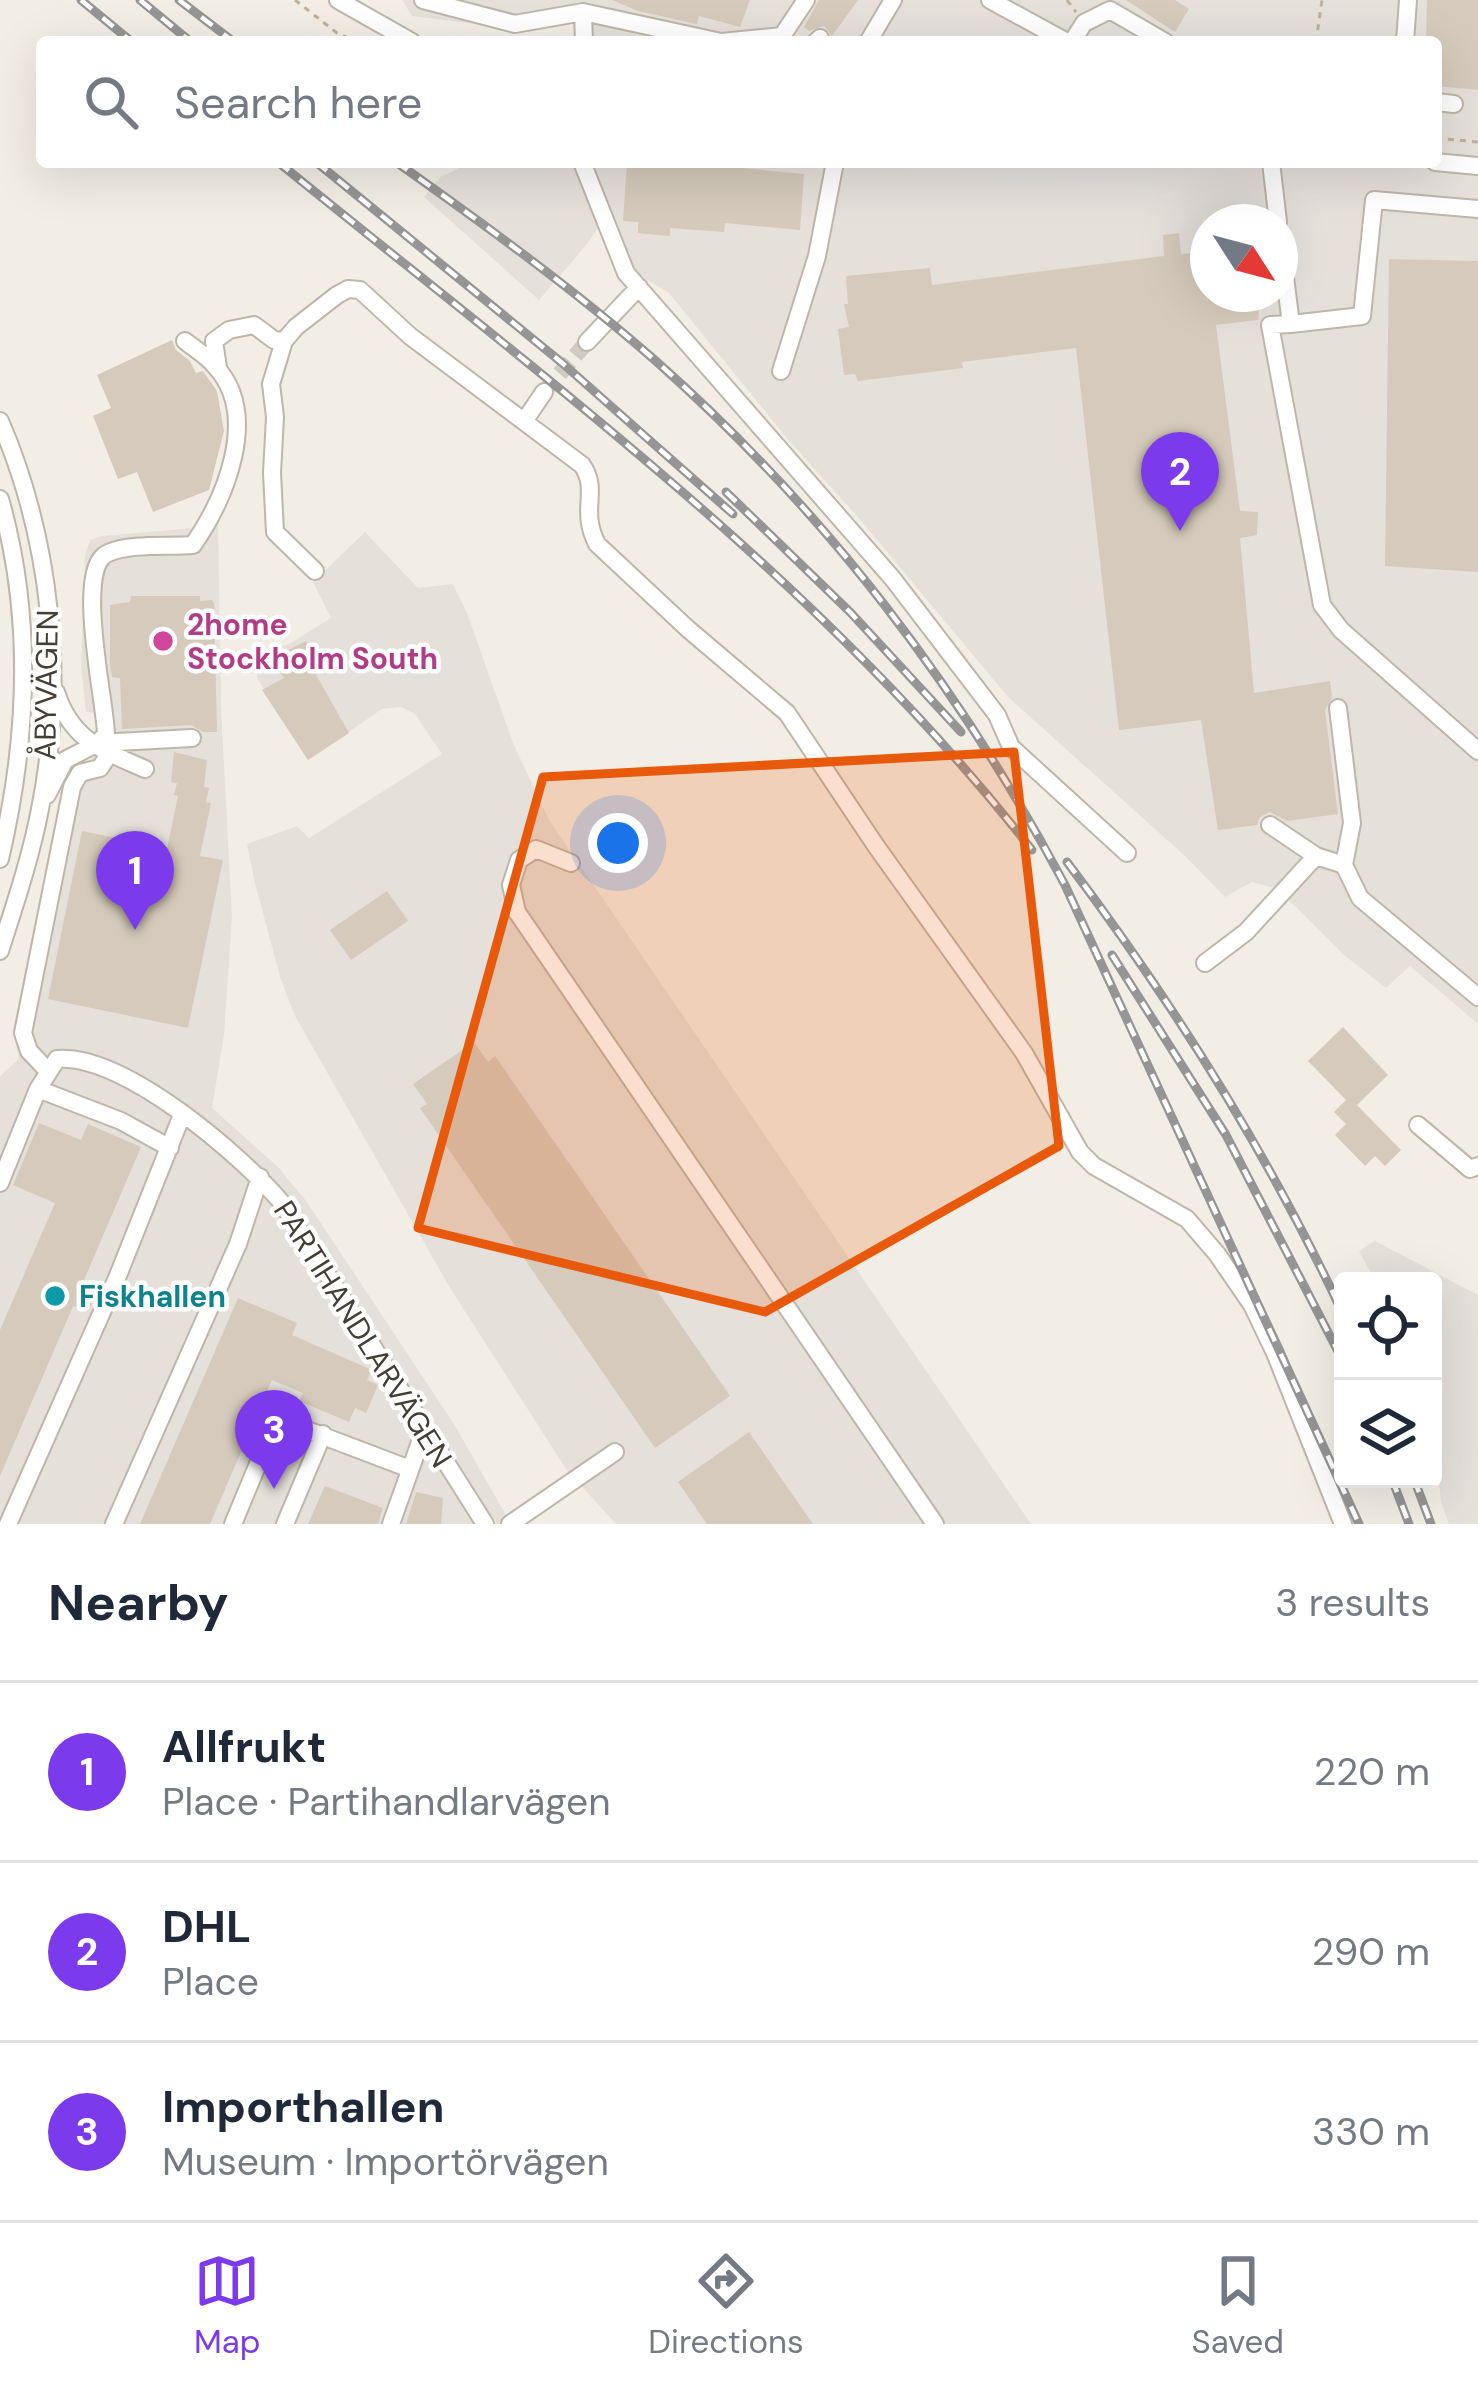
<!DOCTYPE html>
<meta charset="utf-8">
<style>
body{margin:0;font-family:"DM Sans",sans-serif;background:#f2f2f3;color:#1f2937}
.controls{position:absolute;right:36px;bottom:36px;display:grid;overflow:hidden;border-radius:12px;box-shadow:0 12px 48px #0002}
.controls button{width:108px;height:108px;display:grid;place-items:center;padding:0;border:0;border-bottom:3px solid #e0e1e3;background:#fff;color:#1f2937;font:60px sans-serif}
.compass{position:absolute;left:1190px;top:204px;width:108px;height:108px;border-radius:50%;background:#fff;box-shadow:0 12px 48px #0002;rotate:126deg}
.you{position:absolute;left:618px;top:843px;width:42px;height:42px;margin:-30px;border:9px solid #fff;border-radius:50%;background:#1a73e8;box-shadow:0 0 0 18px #1a73e833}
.badge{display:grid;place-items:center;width:78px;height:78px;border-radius:50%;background:#7c3aed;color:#fff;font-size:39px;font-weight:700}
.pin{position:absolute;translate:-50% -99px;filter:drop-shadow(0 3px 6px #0008)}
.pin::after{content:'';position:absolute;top:63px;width:42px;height:36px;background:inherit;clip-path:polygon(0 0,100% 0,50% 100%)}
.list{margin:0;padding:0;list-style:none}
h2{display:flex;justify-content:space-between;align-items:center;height:156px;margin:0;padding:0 48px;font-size:51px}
h2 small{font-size:39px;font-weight:400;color:#747a83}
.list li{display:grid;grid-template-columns:78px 1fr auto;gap:36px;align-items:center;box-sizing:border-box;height:180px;padding:0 48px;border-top:3px solid #e0e1e3}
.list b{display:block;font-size:45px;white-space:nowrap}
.list p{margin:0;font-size:39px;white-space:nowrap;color:#747a83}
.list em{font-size:39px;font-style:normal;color:#747a83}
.icon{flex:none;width:66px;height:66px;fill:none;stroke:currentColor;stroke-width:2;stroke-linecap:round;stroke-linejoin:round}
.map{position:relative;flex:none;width:1478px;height:1524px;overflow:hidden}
.search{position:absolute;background:#fff;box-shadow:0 12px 48px #0002;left:36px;right:36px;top:36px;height:132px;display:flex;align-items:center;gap:30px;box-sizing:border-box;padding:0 42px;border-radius:12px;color:#747a83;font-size:45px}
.sheet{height:696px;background:#fff}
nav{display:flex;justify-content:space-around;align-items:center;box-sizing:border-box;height:168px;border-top:3px solid #e0e1e3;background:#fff;font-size:33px;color:#747a83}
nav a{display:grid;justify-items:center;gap:6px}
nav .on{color:#7c3aed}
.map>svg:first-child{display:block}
.industrial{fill:#e5e0da;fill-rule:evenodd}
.parking{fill:#e4e1de}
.building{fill:#d5cabb}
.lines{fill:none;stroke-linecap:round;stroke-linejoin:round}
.minor-tunnel{stroke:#d0cbc2;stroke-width:16;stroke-dasharray:16 8;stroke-linecap:butt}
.minor-casing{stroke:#beb6a8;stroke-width:20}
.path{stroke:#c0b199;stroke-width:3;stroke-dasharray:6 6;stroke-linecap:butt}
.minor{stroke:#fff;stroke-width:16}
.rail-casing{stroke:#959595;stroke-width:9}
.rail{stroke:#fff;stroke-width:4.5;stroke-dasharray:14;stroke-linecap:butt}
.marked{fill:#e8590c;fill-opacity:0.2;stroke:#e8590c;stroke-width:9;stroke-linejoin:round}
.hotel-dot{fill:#d1479c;stroke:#fff;stroke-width:4.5}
.culture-dot{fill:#0f9aa8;stroke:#fff;stroke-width:4.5}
.labels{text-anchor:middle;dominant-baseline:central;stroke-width:9;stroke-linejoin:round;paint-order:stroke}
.hotel-label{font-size:30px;font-weight:bold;fill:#b23c85;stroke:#fff;text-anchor:start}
.street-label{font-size:30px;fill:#453e35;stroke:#fff}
.culture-label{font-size:30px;font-weight:bold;fill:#0d838f;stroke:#fff;text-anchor:start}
</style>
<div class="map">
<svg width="1478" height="1524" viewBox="0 0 1478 1524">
<rect width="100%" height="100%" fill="#f3eee5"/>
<path class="industrial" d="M402 0H1478V1024L1410 966 1386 988 1344 955 1278 889 1252 882 1225 897 1184 855 1008 697 857 516 790 442 669 293 636 273 608 213 588 243 539 300 424 197 440 177 458 169 460 162H1436V42H574L575 25 566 18 526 28 468 23 412 16ZM1208 222H1280V294H1208Z
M218 521 221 707 232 917 224 1035 212 1108 278 1167 307 1202 454 1424 511 1524H0V1076L19 1059 13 1030 63 784 69 771 79 764 92 762 98 730 99 713 86 712 81 666 85 555 90 540 102 536 195 528Z
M365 532 418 588 453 584 467 613 513 743 549 820 1031 1524H616L566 1469 450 1288 295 1016 280 977 255 883 247 844 297 826 309 838 442 754 415 714 401 707 382 709 308 760 257 678 256 654 289 644 331 618 313 582Z
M1375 1241 1478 1295V1524H1449L1441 1502 1433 1421V1281H1375L1359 1251Z"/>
<path class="parking" d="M849 162H1153L1151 192 848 165Z"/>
<path class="building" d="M612 0H750L740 27 699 16 697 24 638 11Z
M819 0H858L832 36 824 26 809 31 804 27Z
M1126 0H1175L1189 9 1175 32Z
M1427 0H1478V90L1436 86V42H1426Z
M627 162H681L804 174 800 230 725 223 724 232 670 228V236L638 233V222L623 221Z
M1179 233 1181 254 1191 253 1194 277 1208 275V294H1240L1260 301 1258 320 1216 325 1240 511 1258 512 1257 535 1240 538 1254 693 1330 681 1332 697 1325 710 1338 814 1287 821 1270 812 1260 817 1257 825 1218 830 1201 720 1119 730 1076 348 962 362 963 368 858 381 855 374 844 375 838 329 849 327 844 304H848L846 276 930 268 932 285 1164 256 1163 235Z
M1389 259 1478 261V572L1385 566Z
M172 340 176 350 190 361 196 373 203 371 217 391 224 431 209 490 153 512 137 472 118 479 93 416 111 408 97 375Z
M131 596H200V601L212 600 214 603 217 732H203L191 725 122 729 120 678 112 677 110 666V605L130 602Z
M306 641 316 661 310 664 349 733 308 760 262 690 284 678 272 658Z
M174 752 207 760 204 787 209 788 206 802 211 803 200 856 223 860 188 1028 48 999 82 831 167 849 178 796 174 795 177 783 171 782Z
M387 891 408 921 351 960 330 930Z
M1343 1027 1388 1075 1357 1105 1401 1150 1385 1166 1375 1156 1365 1166 1335 1135 1346 1124 1334 1112 1346 1100 1308 1061Z
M474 1042 488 1062 495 1056 730 1396 655 1448 420 1108 427 1104 413 1084Z
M39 1123 81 1140 88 1124 141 1147 84 1280 99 1287 88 1312 73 1306 0 1476V1330L55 1203 13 1185Z
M238 1298 297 1323 292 1335 372 1370 367 1380 378 1385 366 1413 355 1408 349 1422 299 1401 303 1393 272 1380 210 1524H140Z
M749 1432 813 1524H707L678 1482Z
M325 1486 383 1508 378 1524H308Z
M416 1492 443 1498 441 1524H406Z"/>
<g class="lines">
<path class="minor-tunnel" d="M544 392 587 342"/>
<defs>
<path id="minor" d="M338 0 412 42
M423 0 515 24 583 12 721 42 782 36 806 0
M990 0 1067 42
M583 12 584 42
M816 42 820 38
M868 42 893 0
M1072 42 1084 23 1110 10 1165 42
M1405 42 1408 0
M1436 102 1454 104
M582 162 626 273 893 579 997 715 1011 747 1127 853
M1271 162 1278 222
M1435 162 1478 166
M1280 238 1291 324 1362 316 1374 200 1478 209
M1291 324 1270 325 1322 605 1341 630 1478 751
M284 341 271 384 275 417 272 473 275 532 315 571
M587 342 639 287
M218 368 214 341 229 330 254 325 274 340 284 341 296 327 337 295 348 289 360 290 410 336 582 465C600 491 579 509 597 544L688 629 787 713 876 846 1024 1053 1080 1152 1094 1166 1187 1219 1217 1254 1252 1305 1275 1353 1343 1524
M781 371 817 256 835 162
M525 420 544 392
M0 421C51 539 66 682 40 809 31 857 15 904 0 951
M0 499C34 618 28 739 0 859
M56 692C71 740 102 750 145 769
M1338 708 1352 823 1344 865
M98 743 106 734C105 699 74 567 108 553 131 543 168 547 193 545 225 499 261 415 215 366 207 356 195 349 185 341
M47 795 65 760 98 743 192 738
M1270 825 1316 856
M571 863 536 849 519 860 511 885 517 912 935 1524
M1344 865 1360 898 1478 997
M1205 963 1246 932 1316 856 1344 865
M47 1070 29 1051 23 1033 72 787 80 773 100 768 110 753
M38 1089 121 1121 170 1148
M1418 1125 1470 1169 1478 1166
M0 1183 38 1089 57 1059C123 1053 241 1155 282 1203L485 1524
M8 1524 117 1278 182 1115
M114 1524 238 1244 260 1177
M233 1524 270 1435 276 1425 286 1422 410 1469
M285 1524 323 1434
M391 1524 424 1431
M510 1524 615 1452"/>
</defs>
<use href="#minor" class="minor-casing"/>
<path class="path" d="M295 0 337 33 357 42
M1067 0 1076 12
M1316 42 1322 0
M1436 138 1478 142"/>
<use href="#minor" class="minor"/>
<defs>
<path id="rail" d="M81 0 132 42
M140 0 191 42
M179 0 234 42
M278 162C542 377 821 580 1032 850
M316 162 561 362 733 514
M396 162C485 225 575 290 657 362 827 513 958 685 1065 885L1359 1524
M726 492 850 612 961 732
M1067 862C1174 1004 1268 1153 1343 1314
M1112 955 1226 1135 1343 1361
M1392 1479 1409 1524
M1414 1479 1431 1524"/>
</defs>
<use href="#rail" class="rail-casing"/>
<use href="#rail" class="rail"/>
</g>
<path class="marked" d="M1014 752 1059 1146 765 1312 418 1228 543 777Z"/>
<circle class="hotel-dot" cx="163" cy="641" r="12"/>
<circle class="culture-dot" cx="55" cy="1296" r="12"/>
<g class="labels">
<g class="hotel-label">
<text x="187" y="624">2home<tspan x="187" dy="34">Stockholm South</tspan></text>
</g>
<g class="street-label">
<text transform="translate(46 685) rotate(-89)">ÅBYVÄGEN</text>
<text transform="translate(363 1334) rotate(58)">PARTIHANDLARVÄGEN</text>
</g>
<g class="culture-label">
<text x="79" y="1296">Fiskhallen</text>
</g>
</g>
</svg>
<div class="controls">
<button><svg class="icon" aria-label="locate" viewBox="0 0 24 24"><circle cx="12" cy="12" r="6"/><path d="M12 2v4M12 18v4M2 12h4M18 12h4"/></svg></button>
<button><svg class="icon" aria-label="layers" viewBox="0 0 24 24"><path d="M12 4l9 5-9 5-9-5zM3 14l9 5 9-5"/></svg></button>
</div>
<svg class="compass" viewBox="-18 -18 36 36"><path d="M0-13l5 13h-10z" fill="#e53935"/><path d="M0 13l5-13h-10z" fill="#747a83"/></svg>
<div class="you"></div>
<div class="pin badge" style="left:135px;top:930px">1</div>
<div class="pin badge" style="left:1180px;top:531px">2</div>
<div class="pin badge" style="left:274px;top:1489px">3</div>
<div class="search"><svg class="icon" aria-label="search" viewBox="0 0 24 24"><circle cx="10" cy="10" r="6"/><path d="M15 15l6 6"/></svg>Search here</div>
</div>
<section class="sheet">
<h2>Nearby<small>3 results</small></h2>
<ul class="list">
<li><span class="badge">1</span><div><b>Allfrukt</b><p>Place · Partihandlarvägen</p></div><em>220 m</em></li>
<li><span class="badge">2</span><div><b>DHL</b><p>Place</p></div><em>290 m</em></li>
<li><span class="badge">3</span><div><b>Importhallen</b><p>Museum · Importörvägen</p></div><em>330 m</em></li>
</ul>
</section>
<nav>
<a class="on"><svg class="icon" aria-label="map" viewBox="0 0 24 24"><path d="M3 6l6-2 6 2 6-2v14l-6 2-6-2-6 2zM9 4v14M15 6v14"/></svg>Map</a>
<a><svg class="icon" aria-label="directions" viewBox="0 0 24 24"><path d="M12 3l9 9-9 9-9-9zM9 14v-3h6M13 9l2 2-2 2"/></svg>Directions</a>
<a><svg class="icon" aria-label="saved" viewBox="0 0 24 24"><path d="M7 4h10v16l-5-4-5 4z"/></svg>Saved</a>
</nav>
